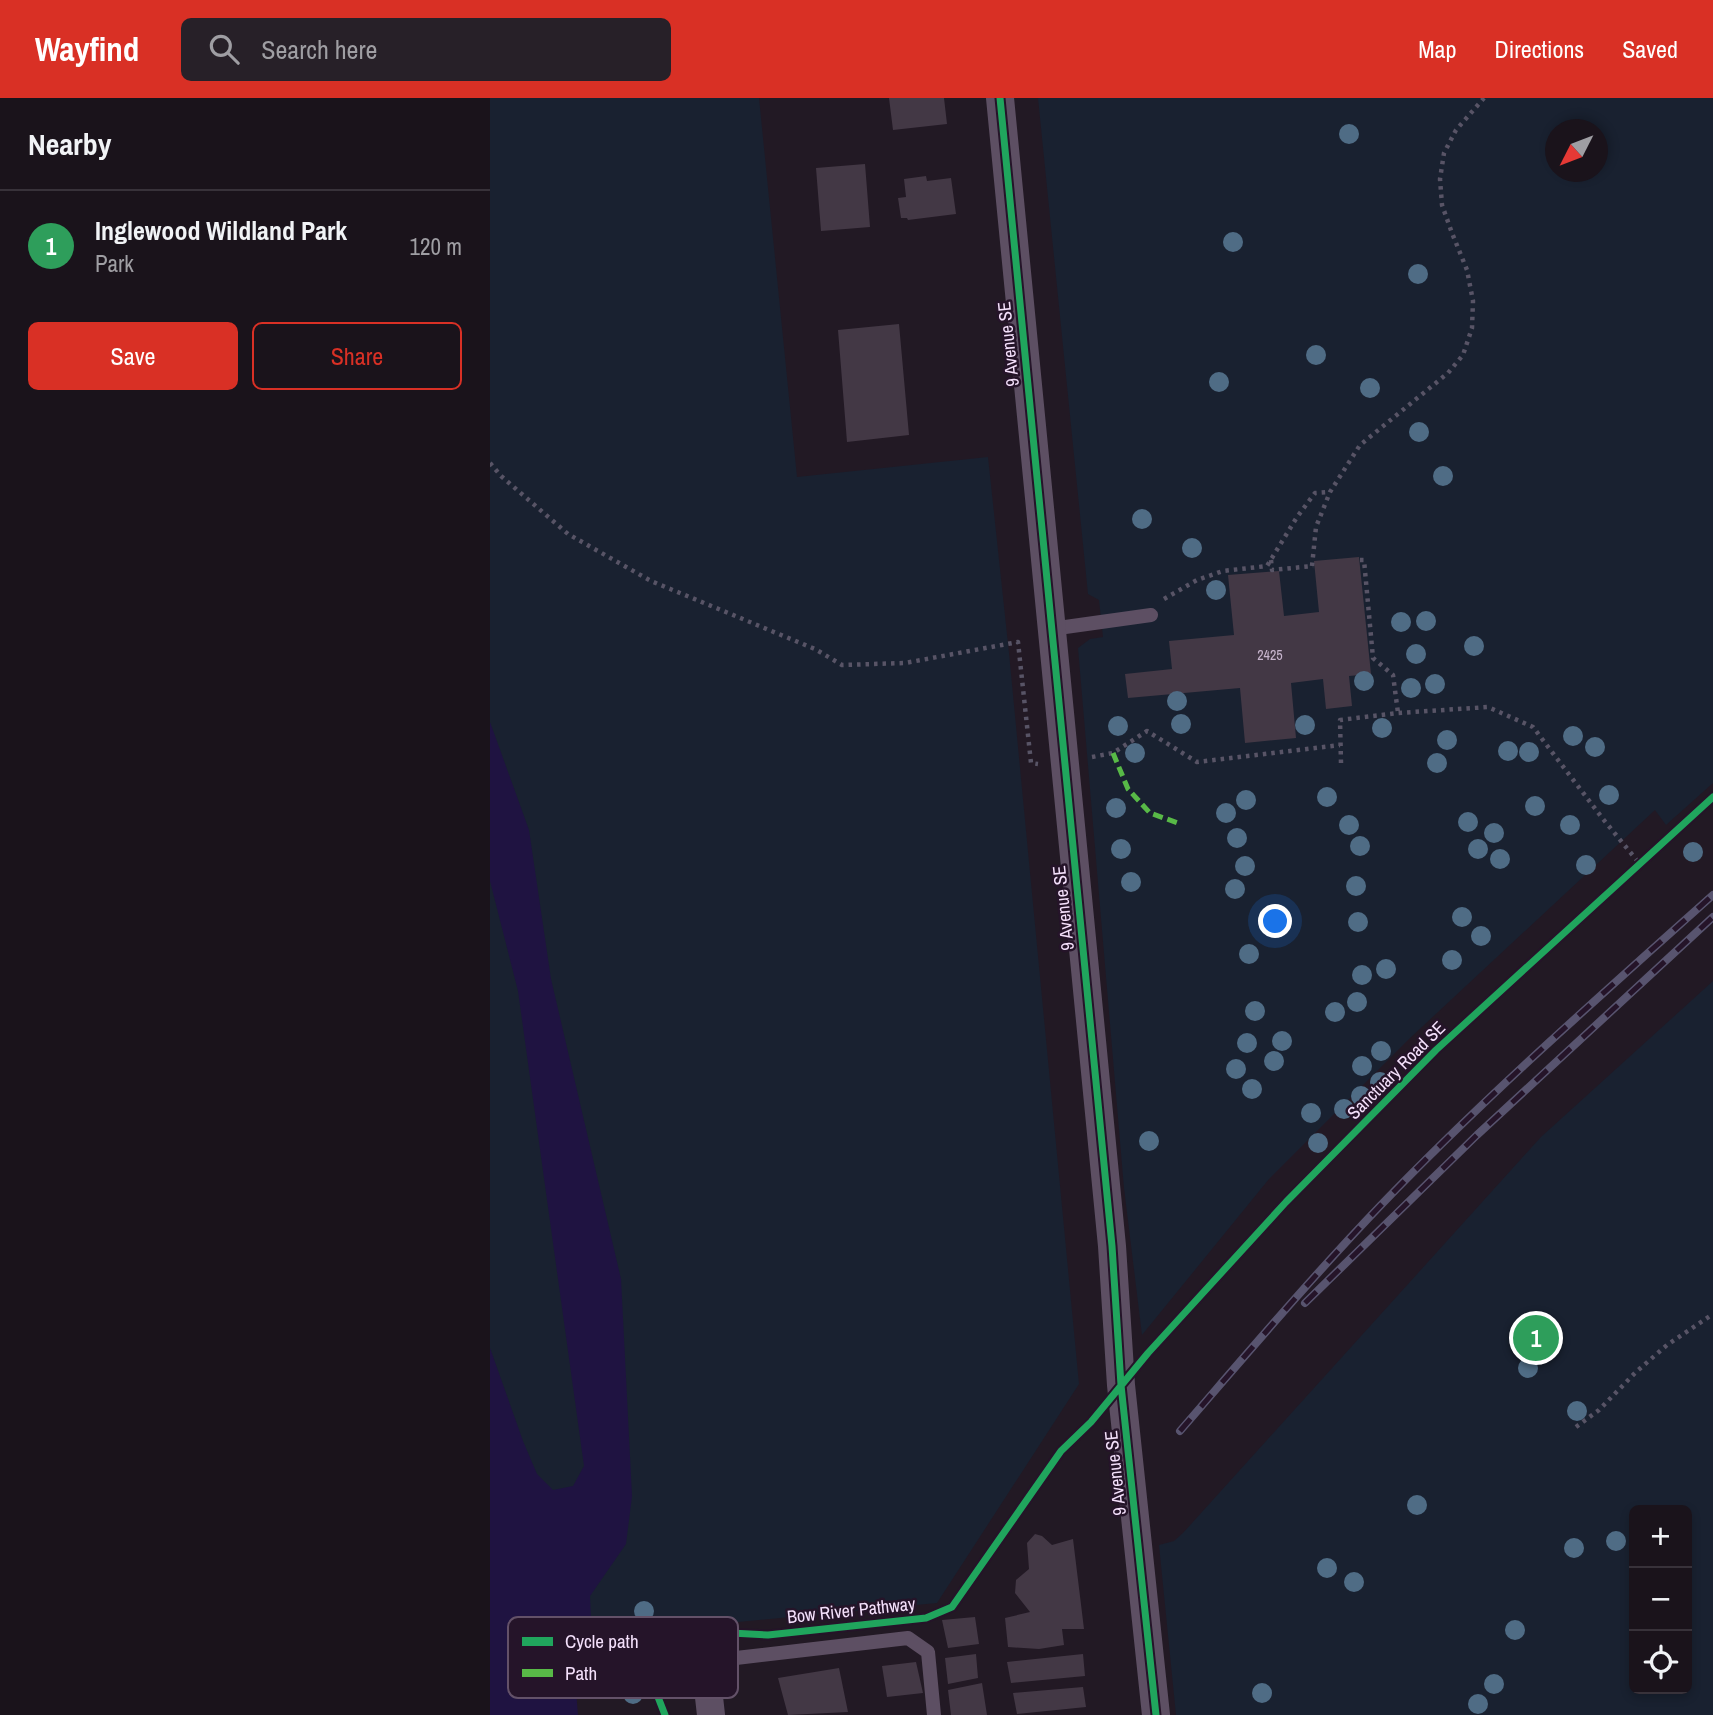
<!DOCTYPE html>
<meta charset="utf-8">
<style>
body{margin:0;font-family:"Archivo Narrow",sans-serif;background:#272028;color:#f1f3f6}
.controls{position:absolute;right:21px;bottom:21px;display:grid;overflow:hidden;border-radius:10px;box-shadow:0 4px 10px #0003}
.controls button{width:63px;height:63px;display:grid;place-items:center;padding:0;border:0;border-bottom:2px solid #38323a;background:#1a131b;color:#f1f3f6;font:35px sans-serif}
.compass{position:absolute;left:1055px;top:21px;width:63px;height:63px;border-radius:50%;background:#1a131b;box-shadow:0 4px 10px #0003;rotate:228deg}
.you{position:absolute;left:786px;top:824px;width:24px;height:24px;margin:-18px;border:5px solid #fff;border-radius:50%;background:#1a73e8;box-shadow:0 0 0 10px #1a73e833}
.badge{display:grid;place-items:center;width:46px;height:46px;border-radius:50%;background:#d93025;color:#fff;font-size:23px;font-weight:700}
.pin{position:absolute;translate:-50% -50%;border:4px solid #fff;box-shadow:0 2px 7px #0006}
.list{margin:0;padding:0;list-style:none}
h2{display:flex;justify-content:space-between;align-items:center;height:91px;margin:0;padding:0 28px;font-size:30px}
h2 small{font-size:23px;font-weight:400;color:#9f9ea3}
.list li{display:grid;grid-template-columns:46px 1fr auto;gap:21px;align-items:center;box-sizing:border-box;height:112px;padding:0 28px;border-top:2px solid #38323a}
.list b{display:block;font-size:26px;white-space:nowrap}
.list p{margin:0;font-size:23px;white-space:nowrap;color:#9f9ea3}
.list em{font-size:23px;font-style:normal;color:#9f9ea3}
.actions{display:flex;gap:14px;padding:21px 28px}
.actions a{flex:1;padding:16px 0;border:2px solid #d93025;border-radius:10px;text-align:center;font-size:24px;color:#d93025}
.actions .main{background:#d93025;color:#fff}
.icon{flex:none;width:38px;height:38px;fill:none;stroke:currentColor;stroke-width:2;stroke-linecap:round;stroke-linejoin:round}
.map{position:relative;flex:none;width:1223px;height:1617px;overflow:hidden}
header{display:flex;align-items:center;gap:42px;box-sizing:border-box;height:98px;padding:0 35px;background:#d93025;color:#fff}
header strong{font-size:33px}
nav{display:flex;gap:38px;margin-inline-start:auto;font-size:24px}
.search{width:490px;height:63px;background:#272028;display:flex;align-items:center;gap:18px;box-sizing:border-box;padding:0 24px;border-radius:10px;color:#9f9ea3;font-size:26px}
main{display:flex}
aside{flex:1;background:#1a131b}
.map>svg:first-child{display:block}
.green{fill:#192130;fill-rule:evenodd}
.water{fill:#1f1341}
.building{fill:#433845}
.lines{fill:none;stroke-linecap:round;stroke-linejoin:round}
.path{stroke:#585466;stroke-width:4.5;stroke-dasharray:3.5 5;stroke-linecap:butt}
.service{stroke:#5d4f63;stroke-width:14}
.minor{stroke:#5d4f63;stroke-width:28}
.rail-casing{stroke:#58546f;stroke-width:8}
.rail{stroke:#251429;stroke-width:5;stroke-dasharray:16;stroke-linecap:butt}
.quiet{stroke:#58b947;stroke-width:5;stroke-dasharray:10 5;stroke-linecap:butt}
.cycleway-casing{stroke:#251429;stroke-width:11}
.cycleway{stroke:#20a55d;stroke-width:7}
.tree{fill:#4f6c85}
.labels{text-anchor:middle;dominant-baseline:central;stroke-width:5;stroke-linejoin:round;paint-order:stroke}
.number-label{font-size:14px;fill:#c8b6ce}
.street-label{font-size:18px;fill:#f4e0fb;stroke:#251429}
.key{fill:#251429;stroke:#635168;stroke-width:2}
.key-label{font-size:19px;fill:#f4e0fb}
</style>
<header>
<strong>Wayfind</strong>
<div class="search"><svg class="icon" aria-label="search" viewBox="0 0 24 24"><circle cx="10" cy="10" r="6"/><path d="M15 15l6 6"/></svg>Search here</div>
<nav><a>Map</a><a>Directions</a><a>Saved</a></nav>
</header>
<main>
<aside>
<h2>Nearby<small></small></h2>
<ul class="list">
<li><span class="badge" style="background:#2e9e5b">1</span><div><b>Inglewood Wildland Park</b><p>Park</p></div><em>120 m</em></li>
</ul>
<div class="actions"><a class="main">Save</a><a>Share</a></div>
</aside>
<div class="map">
<svg width="1223" height="1617" viewBox="0 0 1223 1617">
<rect width="100%" height="100%" fill="#221924"/>
<path class="green" d="M0 0H269L307 379 498 359 519 555 589 1286 447 1505 206 1528 181 1535 162 1554 152 1579 70 1576 0 1299Z
M548 0H1223V685L1176 727 1165 712 919 941 779 1081 652 1237 634 1090 588 550 600 541 613 539 609 502 598 496ZM1066 32H1108V74H1066Z
M1223 883V1617H686L669 1447 684 1443 693 1435 1051 1039ZM1144 1412H1197V1591H1144Z"/>
<path class="water" d="M0 624 39 732 61 881 131 1181 142 1398 136 1446 100 1498 101 1522 83 1555 88 1617H0V1250L33 1343 47 1376 63 1392 83 1388 94 1368 28 893 0 783Z"/>
<path class="building" d="M399 0H454L457 26 403 32Z
M375 66 380 129 331 133 326 70Z
M436 78 437 83 461 80 466 116 418 122 417 120H411L408 100 416 99 414 81Z
M409 226 419 337 357 344 348 232Z
M869 459 881 576 859 578 862 608 836 611 833 581 801 585 806 640 755 645 750 590 638 600 635 576 682 571 679 543 744 537 738 477 789 473 794 518 829 514 824 463Z
M545 1436 552 1438 562 1447 583 1441 594 1531H572L574 1547 549 1551 518 1549 515 1520 540 1514 525 1495 526 1482 539 1471 537 1445Z
M485 1519 489 1546 458 1550 452 1522Z
M486 1556 488 1580 458 1586 455 1560Z
M593 1556 595 1578 521 1585 517 1564Z
M426 1564 433 1595 397 1599 392 1568Z
M349 1570 358 1614 298 1617 288 1580Z
M492 1585 497 1617H461L458 1592Z
M593 1589 596 1609 527 1616 523 1595Z"/>
<g class="lines">
<path class="path" d="M0 365 11 378 78 436 161 483 325 551 352 567 415 565 528 544 541 665 548 666
M781 462 782 472 823 468
M870 462H874L883 560 903 577 908 615
M822 468 826 429 840 394 870 347 958 275 973 257 982 230 983 203 977 172 962 135 952 107 950 81 954 55 966 32 994 0
M674 501 707 482 733 473 777 468 807 419 825 395 840 394
M602 659 623 655 657 633 707 664 850 647
M851 665 850 622 908 615 998 609 1043 629 1113 721 1149 765
M1086 1329 1109 1312 1146 1274 1177 1247 1223 1216"/>
<path class="service" d="M561 531 661 517
M218 1590 246 1560 418 1540 438 1554 444 1617"/>
<path class="minor" d="M510 0 622 1148 631 1287 666 1617
M218 1590 221 1617"/>
<defs>
<path id="rail" d="M815 1205 987 1037 1223 819
M690 1333C756 1257 821 1180 891 1107 996 998 1110 898 1223 797"/>
</defs>
<use href="#rail" class="rail-casing"/>
<use href="#rail" class="rail"/>
<path class="quiet" d="M623 655 638 691 660 715 688 725"/>
<defs>
<path id="cycleway" d="M510 0 622 1148 631 1287 666 1617
M175 1617 168 1599V1585L174 1567 180 1555 192 1545 206 1538 222 1534 278 1537 436 1520 462 1509 571 1353 601 1324 658 1255 796 1104 946 952 1223 699"/>
</defs>
<use href="#cycleway" class="cycleway-casing"/>
<use href="#cycleway" class="cycleway"/>
</g>
<g class="tree">
<circle cx="859" cy="36" r="10"/>
<circle cx="743" cy="144" r="10"/>
<circle cx="928" cy="176" r="10"/>
<circle cx="826" cy="257" r="10"/>
<circle cx="729" cy="284" r="10"/>
<circle cx="880" cy="290" r="10"/>
<circle cx="929" cy="334" r="10"/>
<circle cx="953" cy="378" r="10"/>
<circle cx="652" cy="421" r="10"/>
<circle cx="702" cy="450" r="10"/>
<circle cx="726" cy="492" r="10"/>
<circle cx="936" cy="523" r="10"/>
<circle cx="911" cy="524" r="10"/>
<circle cx="984" cy="548" r="10"/>
<circle cx="926" cy="556" r="10"/>
<circle cx="874" cy="583" r="10"/>
<circle cx="945" cy="586" r="10"/>
<circle cx="921" cy="590" r="10"/>
<circle cx="687" cy="603" r="10"/>
<circle cx="691" cy="626" r="10"/>
<circle cx="815" cy="627" r="10"/>
<circle cx="628" cy="628" r="10"/>
<circle cx="892" cy="630" r="10"/>
<circle cx="1083" cy="638" r="10"/>
<circle cx="957" cy="642" r="10"/>
<circle cx="1105" cy="649" r="10"/>
<circle cx="1018" cy="653" r="10"/>
<circle cx="1039" cy="654" r="10"/>
<circle cx="645" cy="655" r="10"/>
<circle cx="947" cy="665" r="10"/>
<circle cx="1119" cy="697" r="10"/>
<circle cx="837" cy="699" r="10"/>
<circle cx="756" cy="702" r="10"/>
<circle cx="1045" cy="708" r="10"/>
<circle cx="626" cy="710" r="10"/>
<circle cx="736" cy="715" r="10"/>
<circle cx="978" cy="724" r="10"/>
<circle cx="859" cy="727" r="10"/>
<circle cx="1080" cy="727" r="10"/>
<circle cx="1004" cy="735" r="10"/>
<circle cx="747" cy="740" r="10"/>
<circle cx="870" cy="748" r="10"/>
<circle cx="631" cy="751" r="10"/>
<circle cx="988" cy="751" r="10"/>
<circle cx="1203" cy="754" r="10"/>
<circle cx="1010" cy="761" r="10"/>
<circle cx="1096" cy="767" r="10"/>
<circle cx="755" cy="768" r="10"/>
<circle cx="641" cy="784" r="10"/>
<circle cx="866" cy="788" r="10"/>
<circle cx="745" cy="791" r="10"/>
<circle cx="972" cy="819" r="10"/>
<circle cx="868" cy="824" r="10"/>
<circle cx="991" cy="838" r="10"/>
<circle cx="759" cy="856" r="10"/>
<circle cx="962" cy="862" r="10"/>
<circle cx="896" cy="871" r="10"/>
<circle cx="872" cy="877" r="10"/>
<circle cx="867" cy="904" r="10"/>
<circle cx="765" cy="913" r="10"/>
<circle cx="845" cy="914" r="10"/>
<circle cx="792" cy="943" r="10"/>
<circle cx="757" cy="945" r="10"/>
<circle cx="891" cy="953" r="10"/>
<circle cx="784" cy="963" r="10"/>
<circle cx="872" cy="968" r="10"/>
<circle cx="746" cy="971" r="10"/>
<circle cx="890" cy="984" r="10"/>
<circle cx="762" cy="991" r="10"/>
<circle cx="871" cy="998" r="10"/>
<circle cx="854" cy="1011" r="10"/>
<circle cx="821" cy="1015" r="10"/>
<circle cx="659" cy="1043" r="10"/>
<circle cx="828" cy="1045" r="10"/>
<circle cx="1038" cy="1270" r="10"/>
<circle cx="1087" cy="1313" r="10"/>
<circle cx="927" cy="1407" r="10"/>
<circle cx="1126" cy="1443" r="10"/>
<circle cx="1084" cy="1450" r="10"/>
<circle cx="837" cy="1470" r="10"/>
<circle cx="864" cy="1484" r="10"/>
<circle cx="154" cy="1513" r="10"/>
<circle cx="1025" cy="1532" r="10"/>
<circle cx="1004" cy="1586" r="10"/>
<circle cx="772" cy="1595" r="10"/>
<circle cx="143" cy="1596" r="10"/>
<circle cx="988" cy="1606" r="10"/>
</g>
<g class="labels">
<g class="number-label">
<text x="780" y="557">2425</text>
</g>
<g class="street-label">
<text transform="translate(518 246) rotate(-96)">9 Avenue SE</text>
<text transform="translate(573 810) rotate(-96)">9 Avenue SE</text>
<text transform="translate(906 972) rotate(-45)">Sanctuary Road SE</text>
<text transform="translate(625 1375) rotate(-96)">9 Avenue SE</text>
<text transform="translate(361 1512) rotate(-6)">Bow River Pathway</text>
</g>
</g>
<rect x="18" y="1519" width="230" height="81" rx="10" class="key"/>
<rect x="32" y="1539" width="31" height="9" fill="#20a55d"/>
<rect x="32" y="1571" width="31" height="8" fill="#58b947"/>
<g class="key-label">
<text x="75" y="1550">Cycle path</text>
<text x="75" y="1582">Path</text>
</g>
</svg>
<div class="controls">
<button>+</button>
<button>−</button>
<button><svg class="icon" aria-label="locate" viewBox="0 0 24 24"><circle cx="12" cy="12" r="6"/><path d="M12 2v4M12 18v4M2 12h4M18 12h4"/></svg></button>
</div>
<svg class="compass" viewBox="-18 -18 36 36"><path d="M0-13l5 13h-10z" fill="#e53935"/><path d="M0 13l5-13h-10z" fill="#9f9ea3"/></svg>
<div class="you"></div>
<div class="pin badge" style="left:1046px;top:1240px;background:#2e9e5b">1</div>
</div>
</main>
